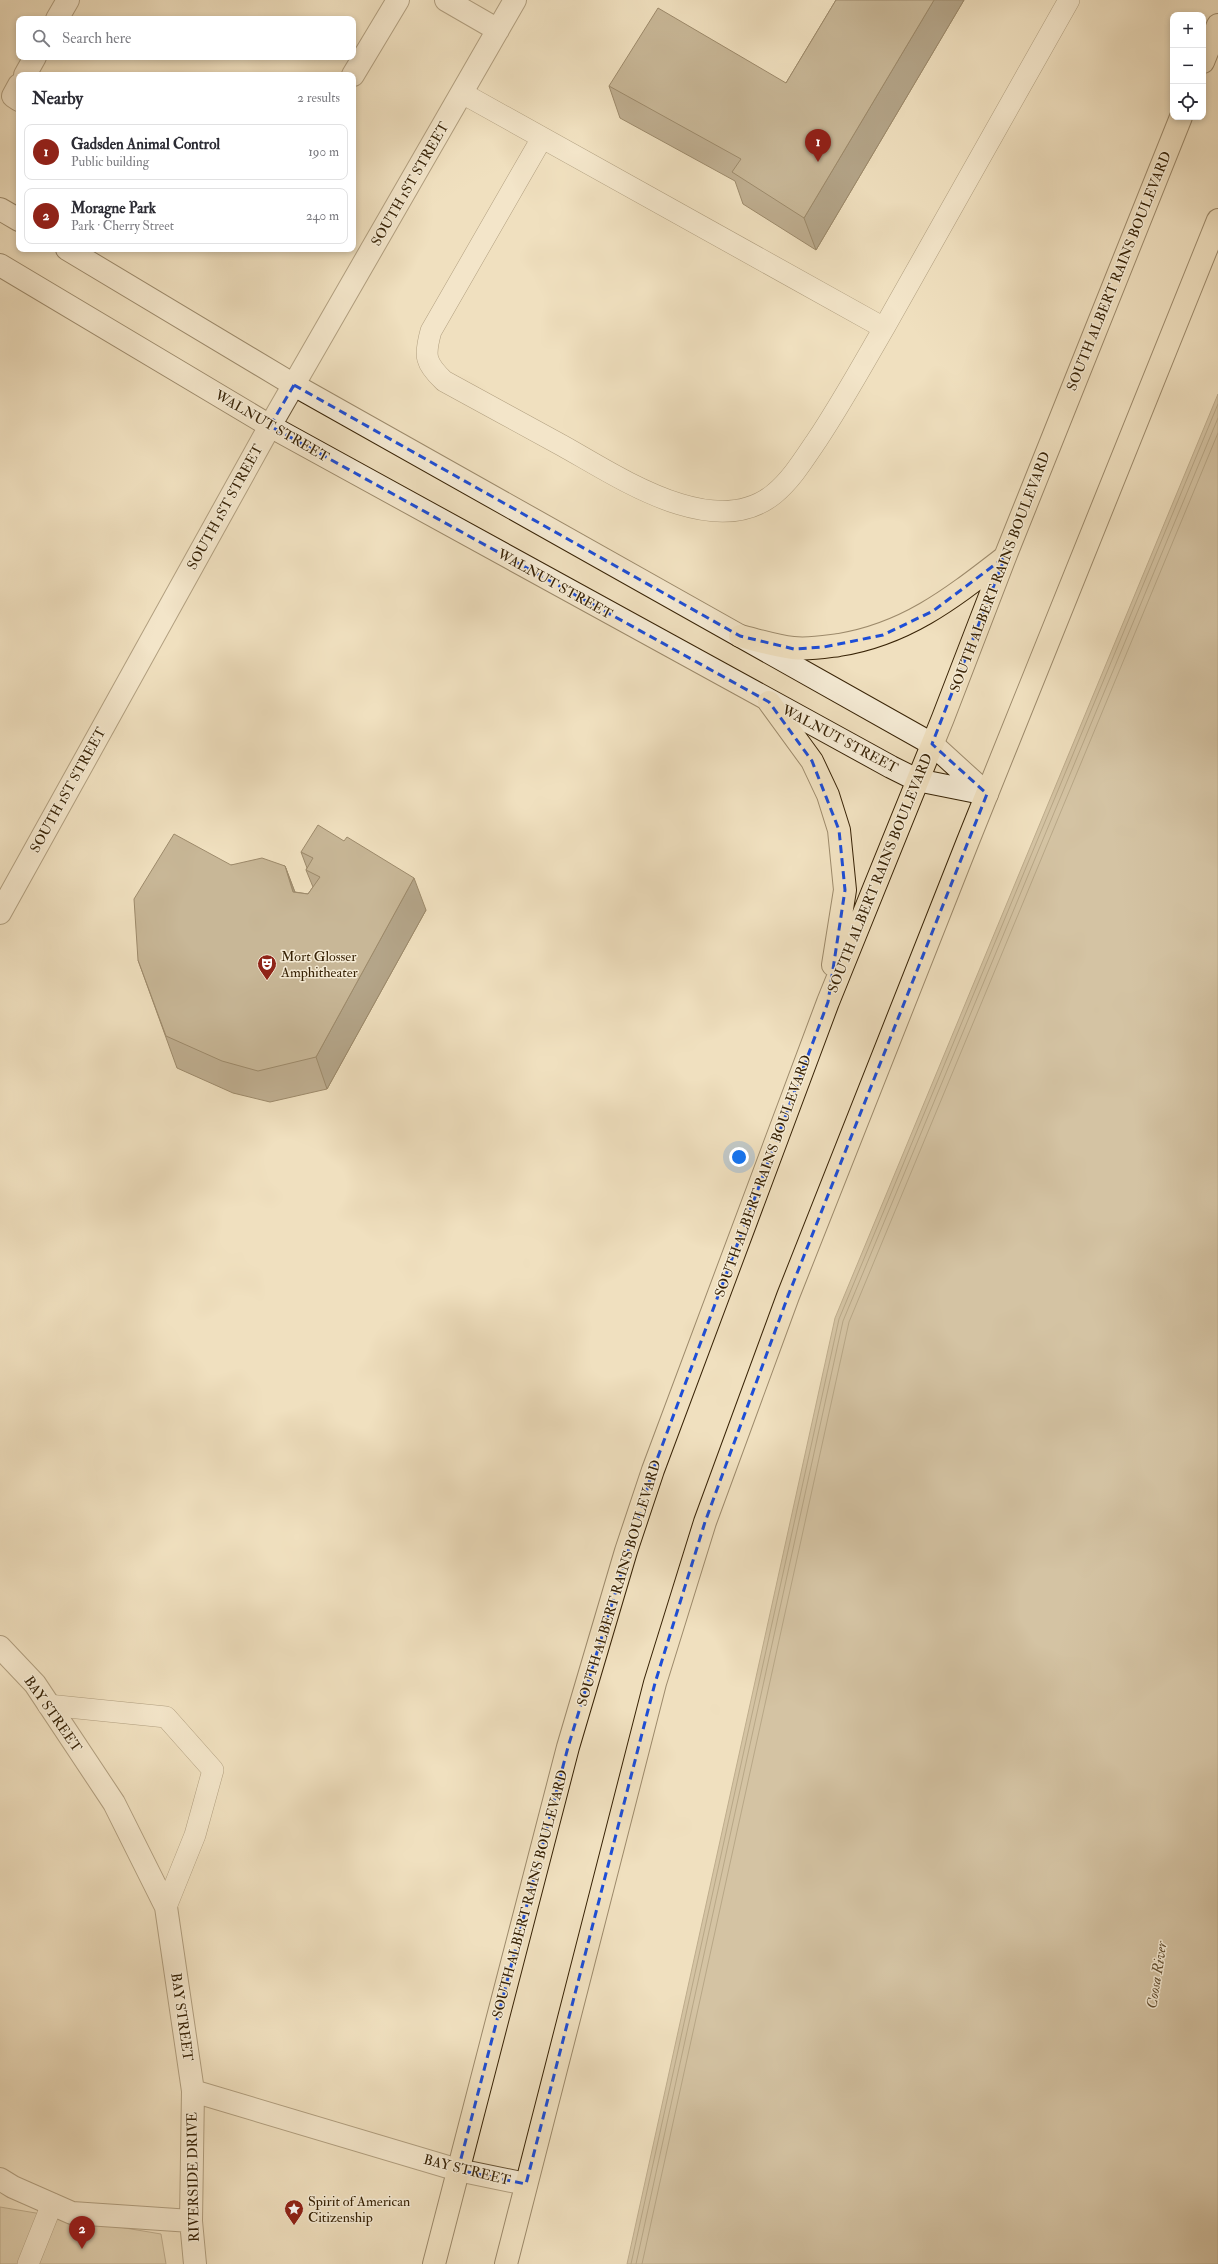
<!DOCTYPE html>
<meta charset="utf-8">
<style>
body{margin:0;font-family:"IM FELL Double Pica",serif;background:#f2f2f3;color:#2b2b33}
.controls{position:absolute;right:12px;top:12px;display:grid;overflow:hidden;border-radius:8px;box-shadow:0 2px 6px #0003}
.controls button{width:36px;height:36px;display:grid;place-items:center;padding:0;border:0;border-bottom:1px solid #e1e1e2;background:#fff;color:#2b2b33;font:20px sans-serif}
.you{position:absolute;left:739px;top:1157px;width:14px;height:14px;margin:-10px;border:3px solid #fff;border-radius:50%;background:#1a73e8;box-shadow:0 0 0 6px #1a73e833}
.badge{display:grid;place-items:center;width:26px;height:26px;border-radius:50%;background:#8f2418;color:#fff;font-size:13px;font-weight:700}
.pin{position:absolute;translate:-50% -33px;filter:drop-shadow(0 1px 2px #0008)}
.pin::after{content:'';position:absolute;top:21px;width:14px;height:12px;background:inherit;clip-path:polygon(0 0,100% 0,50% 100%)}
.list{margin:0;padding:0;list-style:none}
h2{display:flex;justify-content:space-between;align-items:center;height:52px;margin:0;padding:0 16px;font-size:17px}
h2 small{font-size:13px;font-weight:400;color:#7c7c81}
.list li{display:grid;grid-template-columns:26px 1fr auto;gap:12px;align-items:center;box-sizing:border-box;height:56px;margin:0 8px 8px;padding:0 8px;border:1px solid #e1e1e2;border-radius:8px}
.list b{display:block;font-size:15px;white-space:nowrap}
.list p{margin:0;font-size:13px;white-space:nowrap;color:#7c7c81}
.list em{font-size:13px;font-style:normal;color:#7c7c81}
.icon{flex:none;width:22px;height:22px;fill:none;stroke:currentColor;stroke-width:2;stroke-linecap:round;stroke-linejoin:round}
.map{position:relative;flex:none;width:1218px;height:2264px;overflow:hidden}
.search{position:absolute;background:#fff;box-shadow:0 2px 6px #0003;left:16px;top:16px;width:340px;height:44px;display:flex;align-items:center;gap:10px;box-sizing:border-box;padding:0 14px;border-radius:8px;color:#7c7c81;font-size:15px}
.panel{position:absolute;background:#fff;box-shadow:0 2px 6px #0003;left:16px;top:72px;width:340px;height:180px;border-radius:8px}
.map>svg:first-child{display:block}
.green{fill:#d1c0a0;stroke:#847253}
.water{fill:#b1a080;stroke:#816e4f}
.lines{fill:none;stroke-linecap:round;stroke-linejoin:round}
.shore{stroke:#746243;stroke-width:1}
.lane-casing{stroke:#665234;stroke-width:22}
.street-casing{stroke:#665234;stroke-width:24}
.secondary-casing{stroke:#382306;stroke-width:24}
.primary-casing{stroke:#382306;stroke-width:24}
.lane{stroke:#f5ebd5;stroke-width:21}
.street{stroke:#f5ebd5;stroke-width:22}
.secondary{stroke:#f5ebd5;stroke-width:22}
.primary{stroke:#f0e0bf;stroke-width:22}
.wall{fill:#837258;stroke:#382306}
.shaded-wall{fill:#6a5d47;stroke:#382306}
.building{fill:#988566;stroke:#382306}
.marked{fill:none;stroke:#1d4ed8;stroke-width:3;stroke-dasharray:8 5;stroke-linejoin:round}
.labels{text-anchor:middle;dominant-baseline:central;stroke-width:3;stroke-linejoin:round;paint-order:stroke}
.street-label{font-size:14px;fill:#382306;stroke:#f5ebd5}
.poi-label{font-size:14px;fill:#382306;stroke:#f5ebd5;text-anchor:start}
.water-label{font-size:15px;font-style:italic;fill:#624f31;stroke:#f5ebd5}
</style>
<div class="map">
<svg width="1218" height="2264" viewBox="0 0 1218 2264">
<rect width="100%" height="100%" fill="#f0e0bf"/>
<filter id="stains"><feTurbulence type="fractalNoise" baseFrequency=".005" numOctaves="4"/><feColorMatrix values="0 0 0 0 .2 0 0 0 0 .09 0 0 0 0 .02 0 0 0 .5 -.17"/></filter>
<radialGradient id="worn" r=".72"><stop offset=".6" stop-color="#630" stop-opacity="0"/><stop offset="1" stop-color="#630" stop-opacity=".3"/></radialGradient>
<path class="green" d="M0 2207 161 2234 166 2264H0Z"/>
<path class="water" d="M1218 394V2264H627L835 1318Z"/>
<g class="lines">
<path class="shore" d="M631 2264 839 1319 1218 404
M636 2264 843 1321 1218 418
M642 2264 849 1322 1218 433"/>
<defs>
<path id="lane" d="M462 93 884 328 1069 0
M542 138 431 331C424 356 425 363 444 381 484 403 523 424 563 446 617 476 714 543 774 494 792 479 804 459 817 440 841 404 862 366 884 328
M48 1705 166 1717 213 1770 195 1835 166 1907
M28 2264 52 2204"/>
<path id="street" d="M446 0 498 30
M57 19 68 0
M25 75 35 57
M353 75 398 0
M19 85 13 96 19 100
M0 913 270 426 515 0
M0 1647 35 1684 114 1803 166 1907 193 2091 191 2221 195 2264
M193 2091 458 2170 526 2184
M0 2179 13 2187 72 2213 191 2221"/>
<path id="secondary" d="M0 209 19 220
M67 249 294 385 932 744 987 794
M0 265 270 426 891 767 917 780 987 794"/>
<path id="primary" d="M1203 62 1218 25
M740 636C757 640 775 646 793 648 808 650 824 647 839 645 907 634 952 598 1005 557
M769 702 812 761 828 795 839 830 845 890 833 965
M434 2264 568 1747 626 1551 653 1470 828 1002 943 718 1005 557 1181 117
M506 2264 655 1683 705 1522 788 1296 968 841 1218 220"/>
</defs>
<use href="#lane" class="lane-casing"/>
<use href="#street" class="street-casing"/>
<use href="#secondary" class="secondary-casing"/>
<use href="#primary" class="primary-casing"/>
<use href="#lane" class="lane"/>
<use href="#street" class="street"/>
<use href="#secondary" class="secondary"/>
<use href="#primary" class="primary"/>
</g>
<path class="wall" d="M836 0H964L816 250 743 204 735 181 620 118 609 86 786 83Z
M301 852 426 910 327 1089 270 1102 233 1093 177 1068 138 960 231 865 285 866 295 892 308 894 313 887 306 870 307 868Z"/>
<path class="shaded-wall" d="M934 0H964L816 250 804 218Z
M285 866 297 898 293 892Z
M414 878 426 910 327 1089 316 1057Z"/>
<path class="building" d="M836 0H934L804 218 732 172 741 159 609 86 658 8 786 83Z
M318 825 344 841 347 837 414 878 316 1057 258 1071 222 1061 166 1036 138 960 134 899 174 834 231 865 262 858 285 866 293 892 308 894 320 877 306 870 313 858 301 852Z"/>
<path d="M0 0H1218V2264H0ZM294 385 740 636 794 649 824 647 883 635 933 611 1005 557 932 744 987 794 788 1296 705 1522 655 1683 526 2184 458 2170 568 1747 653 1470 828 1002 845 890 839 830 812 761 769 702 270 426Z" fill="#f0e0bf" fill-opacity=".55" fill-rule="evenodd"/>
<path class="marked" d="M294 385 740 636 794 649 824 647 883 635 933 611 1005 557 932 744 987 794 788 1296 705 1522 655 1683 526 2184 458 2170 568 1747 653 1470 828 1002 845 890 839 830 812 761 769 702 270 426Z"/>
<defs>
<symbol id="theatre-pin" viewBox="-11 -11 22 30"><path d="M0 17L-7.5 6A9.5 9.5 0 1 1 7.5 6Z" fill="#8f2418" stroke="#f5ebd5"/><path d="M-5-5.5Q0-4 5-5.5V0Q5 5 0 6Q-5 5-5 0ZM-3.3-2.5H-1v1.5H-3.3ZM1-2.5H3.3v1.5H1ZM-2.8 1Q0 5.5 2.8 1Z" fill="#fff"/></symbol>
<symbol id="sight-pin" viewBox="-11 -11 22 30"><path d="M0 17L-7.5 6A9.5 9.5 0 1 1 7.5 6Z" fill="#8f2418" stroke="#f5ebd5"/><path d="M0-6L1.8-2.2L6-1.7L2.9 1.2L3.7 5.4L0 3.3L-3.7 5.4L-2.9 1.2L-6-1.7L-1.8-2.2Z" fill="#fff"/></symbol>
</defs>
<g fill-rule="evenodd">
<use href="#theatre-pin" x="256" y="953" width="22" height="30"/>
<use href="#sight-pin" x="283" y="2198" width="22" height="30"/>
</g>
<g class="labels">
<g class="street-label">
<text transform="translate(410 184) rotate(-60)">SOUTH 1ST STREET</text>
<text transform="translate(1119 271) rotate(-68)">SOUTH ALBERT RAINS BOULEVARD</text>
<text transform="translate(272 426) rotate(30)">WALNUT STREET</text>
<text transform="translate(225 507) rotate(-61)">SOUTH 1ST STREET</text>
<text transform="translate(1000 572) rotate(-69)">SOUTH ALBERT RAINS BOULEVARD</text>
<text transform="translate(555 584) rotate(29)">WALNUT STREET</text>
<text transform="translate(840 739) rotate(28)">WALNUT STREET</text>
<text transform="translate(68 790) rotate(-61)">SOUTH 1ST STREET</text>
<text transform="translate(880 873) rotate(-68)">SOUTH ALBERT RAINS BOULEVARD</text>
<text transform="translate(763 1176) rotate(-70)">SOUTH ALBERT RAINS BOULEVARD</text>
<text transform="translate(619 1583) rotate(-73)">SOUTH ALBERT RAINS BOULEVARD</text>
<text transform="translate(53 1714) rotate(55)">BAY STREET</text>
<text transform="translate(530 1894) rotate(-75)">SOUTH ALBERT RAINS BOULEVARD</text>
<text transform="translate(182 2017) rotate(82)">BAY STREET</text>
<text transform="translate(467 2170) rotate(14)">BAY STREET</text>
<text transform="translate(193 2177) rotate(-91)">RIVERSIDE DRIVE</text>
</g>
<g class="poi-label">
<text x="281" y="956">Mort Glosser<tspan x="281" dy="16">Amphitheater</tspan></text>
<text x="308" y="2201">Spirit of American<tspan x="308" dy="16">Citizenship</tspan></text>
</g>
<g class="water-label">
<text transform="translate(1157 1975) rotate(-81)">Coosa River</text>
</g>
</g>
<rect width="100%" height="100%" filter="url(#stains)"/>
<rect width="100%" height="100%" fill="url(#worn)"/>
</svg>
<div class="controls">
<button>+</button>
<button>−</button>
<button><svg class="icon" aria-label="locate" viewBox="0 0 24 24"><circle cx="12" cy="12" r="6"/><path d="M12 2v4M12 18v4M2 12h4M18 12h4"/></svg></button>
</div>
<div class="you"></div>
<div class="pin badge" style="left:818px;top:162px">1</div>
<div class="pin badge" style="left:82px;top:2249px">2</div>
<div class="search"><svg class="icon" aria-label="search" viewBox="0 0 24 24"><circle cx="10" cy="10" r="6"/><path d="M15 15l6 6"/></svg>Search here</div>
<section class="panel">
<h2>Nearby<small>2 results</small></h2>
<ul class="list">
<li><span class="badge">1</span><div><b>Gadsden Animal Control</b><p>Public building</p></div><em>190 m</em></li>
<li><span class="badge">2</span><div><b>Moragne Park</b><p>Park · Cherry Street</p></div><em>240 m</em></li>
</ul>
</section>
</div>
